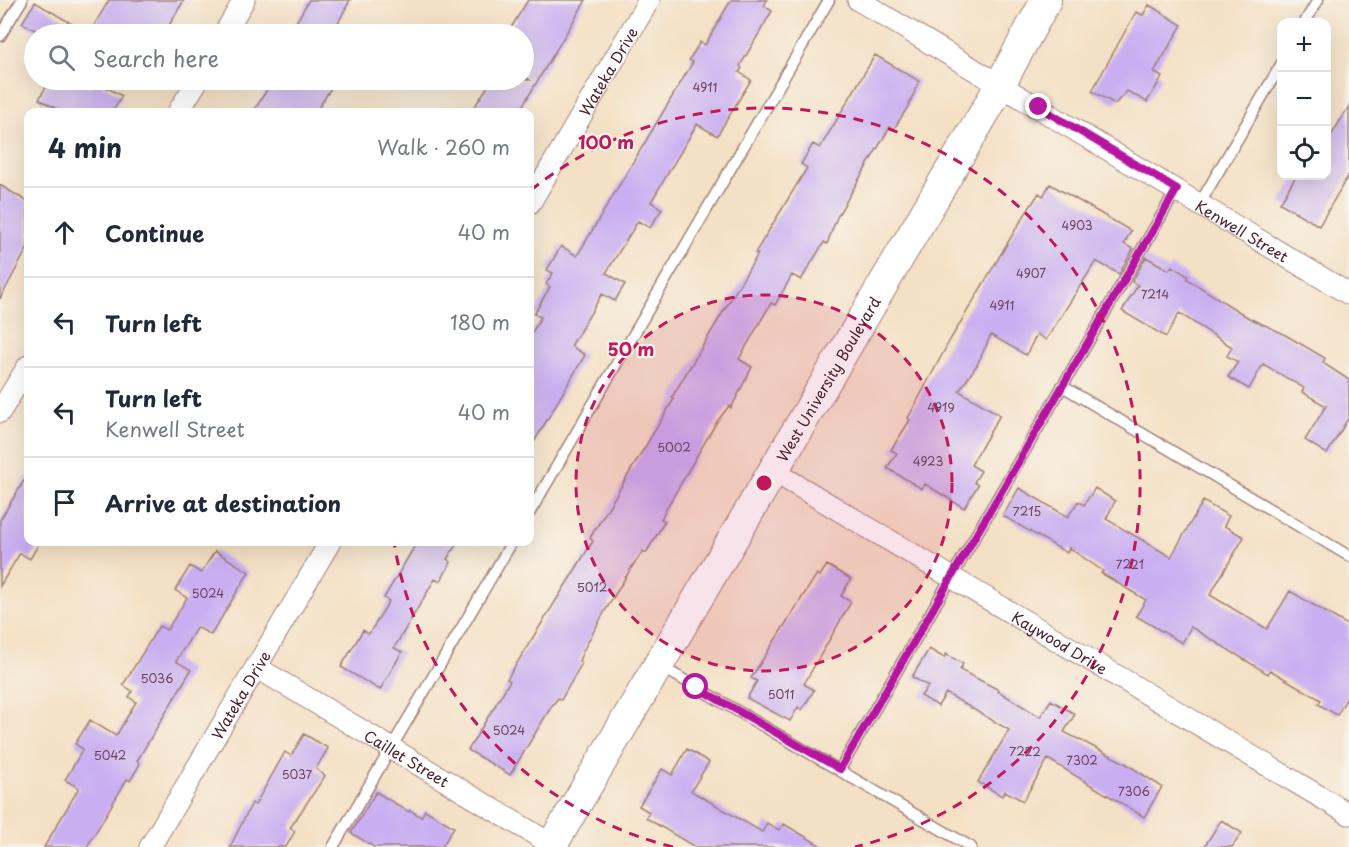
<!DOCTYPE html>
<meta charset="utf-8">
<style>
body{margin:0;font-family:"Playpen Sans",sans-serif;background:#f2f2f3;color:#1f2937}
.controls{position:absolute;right:18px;top:18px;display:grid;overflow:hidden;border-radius:12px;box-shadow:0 6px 24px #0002}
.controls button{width:54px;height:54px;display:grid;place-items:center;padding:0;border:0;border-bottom:2px solid #e0e1e3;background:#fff;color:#1f2937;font:30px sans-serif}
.stop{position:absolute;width:18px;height:18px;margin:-14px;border:4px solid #b5179e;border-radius:50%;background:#fff}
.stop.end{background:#b5179e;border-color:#fff;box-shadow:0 2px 6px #0008}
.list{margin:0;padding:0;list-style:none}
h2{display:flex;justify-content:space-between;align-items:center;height:78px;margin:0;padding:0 24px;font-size:26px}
h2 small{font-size:20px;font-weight:400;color:#747a83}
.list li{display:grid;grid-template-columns:39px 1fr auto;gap:18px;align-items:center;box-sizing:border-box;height:90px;padding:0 24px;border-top:2px solid #e0e1e3}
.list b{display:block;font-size:22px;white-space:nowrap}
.list p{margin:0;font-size:20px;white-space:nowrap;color:#747a83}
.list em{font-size:20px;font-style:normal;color:#747a83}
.icon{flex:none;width:33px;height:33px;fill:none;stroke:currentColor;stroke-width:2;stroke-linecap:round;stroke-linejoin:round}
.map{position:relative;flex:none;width:1349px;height:847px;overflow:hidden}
.search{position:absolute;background:#fff;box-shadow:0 6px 24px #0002;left:24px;top:24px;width:510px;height:66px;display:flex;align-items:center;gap:15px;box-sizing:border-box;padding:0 21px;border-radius:33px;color:#747a83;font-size:22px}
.panel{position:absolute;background:#fff;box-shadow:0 6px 24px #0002;left:24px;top:108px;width:510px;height:438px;border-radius:12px}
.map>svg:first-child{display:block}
.building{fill:#c9aff1}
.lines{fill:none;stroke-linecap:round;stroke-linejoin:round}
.lane-casing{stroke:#9f8078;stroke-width:13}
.street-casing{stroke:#9f8078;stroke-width:23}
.secondary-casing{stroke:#9f8078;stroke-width:32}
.lane{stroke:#fff;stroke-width:10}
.street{stroke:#fff;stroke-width:21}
.secondary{stroke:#fff;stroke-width:30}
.route{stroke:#b5179e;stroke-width:8}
.ring{fill:none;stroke:#c2185b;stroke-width:3;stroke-dasharray:10 8}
.labels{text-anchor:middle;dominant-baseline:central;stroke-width:4.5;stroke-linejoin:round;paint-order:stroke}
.number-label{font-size:12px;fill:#6a435c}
.street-label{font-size:15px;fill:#4a1f2b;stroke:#f7f3e8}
.centre{fill:#c2185b;stroke:#f7f3e8;stroke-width:3}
.ring-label{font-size:18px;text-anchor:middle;font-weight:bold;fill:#c2185b;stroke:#f7f3e8;stroke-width:4.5;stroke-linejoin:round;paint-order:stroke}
</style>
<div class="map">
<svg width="1349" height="847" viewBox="0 0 1349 847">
<rect width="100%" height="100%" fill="#f7f3e8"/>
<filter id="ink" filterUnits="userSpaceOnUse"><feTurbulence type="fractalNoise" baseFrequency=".0167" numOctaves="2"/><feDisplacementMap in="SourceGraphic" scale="12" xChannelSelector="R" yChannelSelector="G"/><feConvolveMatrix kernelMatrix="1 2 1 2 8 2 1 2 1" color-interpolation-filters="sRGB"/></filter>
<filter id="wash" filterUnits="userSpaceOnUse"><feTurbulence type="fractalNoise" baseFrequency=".008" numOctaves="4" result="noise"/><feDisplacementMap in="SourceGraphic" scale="24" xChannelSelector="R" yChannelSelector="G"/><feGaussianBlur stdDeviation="1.35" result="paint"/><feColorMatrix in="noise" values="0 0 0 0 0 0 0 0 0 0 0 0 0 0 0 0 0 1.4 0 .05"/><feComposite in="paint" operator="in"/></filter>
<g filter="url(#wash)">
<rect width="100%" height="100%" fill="#f4e0c5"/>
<g id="blocks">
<path class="building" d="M109 0H184L164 34H42L22 23 35 2 89 34Z
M309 0H350L332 34H308L294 26Z
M528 0H586L519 112H471L492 80H530L524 76V34H507Z
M731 0H767L764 6 772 11 740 66 742 68 739 72 751 80 717 136 697 124 651 202 662 209 650 228 638 221 606 273 625 284 615 301 602 294 571 346 585 355 530 449V336L541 317 534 314 550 287 546 284 553 273 547 270 561 246 577 256 693 62 689 60 700 42 705 45Z
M1149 5 1182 25 1154 72 1162 77 1147 102 1127 91 1115 104 1092 91 1136 12 1143 15Z
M875 55 919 81 909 105 894 129 890 127 855 186 837 217 827 244 824 242 801 280 792 275 775 305 771 303 739 359 752 367 731 408 729 406 716 423 666 509 661 519 665 521 646 553 643 551 633 565 605 611 583 651 579 661 582 663 561 700 558 698 551 707 510 775 468 750 510 681 507 679 593 541 590 538 674 399 672 397 758 254 755 253 807 168 801 164 813 144 820 148Z
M50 80H76L90 87 94 80 122 96 112 112H62L39 99Z
M273 80H336L316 112H253Z
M1349 106V174L1319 226 1280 203 1296 176H1326V144Z
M1050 184 1131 231 1124 244 1133 249 1119 274 1096 261 1046 340 1037 334 1026 355 991 335 977 365 959 391 1000 415 971 465 981 471 974 482 978 485 964 508 925 484 922 489 887 468 897 453 891 450 910 420 908 418 950 340 1017 227 1039 193 1043 196Z
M0 185 28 202V247L0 299Z
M1146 257 1169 270 1172 266 1188 276 1187 279 1249 318 1282 333 1325 358 1323 363 1349 380V417L1327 454 1305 440 1326 406 1302 392 1304 388 1263 364 1249 389 1228 377 1238 362 1227 356 1232 347 1179 313 1166 337 1122 311 1138 285 1132 282Z
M28 474V542H40L30 559 20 553 0 586V520Z
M1019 488 1068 517 1078 501 1084 505 1095 488 1115 501 1106 519 1171 557 1203 501 1229 516 1224 526 1244 537 1210 595 1267 629 1290 591 1349 626V694L1337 715 1318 704 1321 700 1270 670 1268 674 1191 627 1182 643 1136 616 1146 600 1101 573 1103 571 1069 548 1067 553 1003 516Z
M417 542H458L447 559 451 562 440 582 435 579 394 648 402 652 380 690 341 667 363 630 369 634 389 601 384 598Z
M215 551 249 572 211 635 197 627 176 661 191 670 137 761 140 764 130 781 127 779 87 847H44L79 788 65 780 83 749 75 744 90 720 116 736 136 702 129 697 132 691 123 685 159 626 167 630 187 598 175 590 190 566 201 573Z
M827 565 851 579 841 596 851 602 804 684 814 690 802 710 798 707 790 721 747 698 757 681 751 678 817 574 820 576Z
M929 649 944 658 946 654 963 664 960 670 999 690 998 691 1040 717 1051 700 1075 714 1064 732 1125 763 1162 787 1144 817 1048 759 1023 801 1005 791 1002 796 978 782 1009 730 946 693 938 706 921 696 928 686 912 677Z
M304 734 328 748 316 769 325 776 290 828 295 831 286 847H230L252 803 255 805 285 752 291 756Z
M687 749 709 762 691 791 762 832 767 823 779 830 784 824 823 847H695L646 818 649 812 639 806 662 769 672 775Z
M376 792 409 812 410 810 421 817 425 810 454 827 442 847H374L351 833Z
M1221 820 1242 833 1232 847H1204Z"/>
</g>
</g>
<g filter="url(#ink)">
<use href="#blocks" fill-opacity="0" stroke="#9f8078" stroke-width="1.5"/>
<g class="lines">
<defs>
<path id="lane" d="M1305 22 1318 0
M0 36 22 0
M1200 203 1282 63
M1062 386 1349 556
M530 512 829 0
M660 666 971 847
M840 769 1177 189
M333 847 512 542"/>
<g id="street">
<path id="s1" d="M858 0 1349 294"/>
<path d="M224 34 244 0"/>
<path d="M178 112 198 80"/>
<path id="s2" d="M530 203 649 0"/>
<path d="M0 412 28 366"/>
<path id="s3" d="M773 471 1349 814"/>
<path id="s4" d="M256 667 556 847"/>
<path id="s5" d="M150 847 330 542"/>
</g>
<g id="secondary">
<path id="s6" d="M551 847 989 105 1046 0"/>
</g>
</defs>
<use href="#lane" class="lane-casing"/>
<use href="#street" class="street-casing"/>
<use href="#secondary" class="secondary-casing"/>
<use href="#lane" class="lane"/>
<use href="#street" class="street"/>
<use href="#secondary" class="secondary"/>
</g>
</g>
<g class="lines" filter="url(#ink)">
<path class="route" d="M696 687 840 769 1177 189 1039 107"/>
</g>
<circle cx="764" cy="483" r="188" fill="#c2185b" fill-opacity=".12"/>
<g class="ring">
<circle cx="764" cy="483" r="188"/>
<path d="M673 847A375 375 0 0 1 394 542M531 190A375 375 0 1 1 855 847"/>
</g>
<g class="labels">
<g class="number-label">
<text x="705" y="87">4911</text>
<text x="1077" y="225">4903</text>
<text x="1031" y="273">4907</text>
<text x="1155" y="294">7214</text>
<text x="1002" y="305">4911</text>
<text x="941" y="407">4919</text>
<text x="674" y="447">5002</text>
<text x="928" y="461">4923</text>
<text x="1027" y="511">7215</text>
<text x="1130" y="564">7221</text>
<text x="592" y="587">5012</text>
<text x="208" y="593">5024</text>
<text x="157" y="678">5036</text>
<text x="781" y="694">5011</text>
<text x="509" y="730">5024</text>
<text x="1025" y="751">7222</text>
<text x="110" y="755">5042</text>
<text x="1082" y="760">7302</text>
<text x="297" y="774">5037</text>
<text x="1134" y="791">7306</text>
</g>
<g class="street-label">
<text stroke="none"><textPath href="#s2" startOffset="153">Wateka Drive</textPath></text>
<text stroke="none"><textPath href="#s1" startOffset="448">Kenwell Street</textPath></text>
<text stroke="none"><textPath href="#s6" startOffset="544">West University Boulevard</textPath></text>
<text stroke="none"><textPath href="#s3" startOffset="334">Kaywood Drive</textPath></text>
<text stroke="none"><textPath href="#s5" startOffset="177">Wateka Drive</textPath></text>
<text stroke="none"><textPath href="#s4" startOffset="176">Caillet Street</textPath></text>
</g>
</g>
<circle cx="764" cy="483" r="9" class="centre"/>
<g class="ring-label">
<text x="606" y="149">100 m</text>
<text x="631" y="356">50 m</text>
</g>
</svg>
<div class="controls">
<button>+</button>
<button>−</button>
<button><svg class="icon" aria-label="locate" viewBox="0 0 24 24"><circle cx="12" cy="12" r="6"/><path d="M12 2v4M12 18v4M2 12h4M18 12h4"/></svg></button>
</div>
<div class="stop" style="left:696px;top:687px"></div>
<div class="stop end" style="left:1039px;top:107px"></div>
<div class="search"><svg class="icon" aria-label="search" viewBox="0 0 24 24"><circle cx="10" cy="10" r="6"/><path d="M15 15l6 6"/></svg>Search here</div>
<section class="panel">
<h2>4 min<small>Walk · 260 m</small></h2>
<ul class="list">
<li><svg class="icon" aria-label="ahead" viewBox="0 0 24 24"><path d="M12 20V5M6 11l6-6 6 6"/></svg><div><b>Continue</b></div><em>40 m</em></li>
<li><svg class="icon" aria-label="left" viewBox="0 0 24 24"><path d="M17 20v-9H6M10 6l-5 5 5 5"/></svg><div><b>Turn left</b></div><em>180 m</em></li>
<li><svg class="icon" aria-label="left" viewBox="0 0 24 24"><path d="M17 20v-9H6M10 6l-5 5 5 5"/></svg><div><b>Turn left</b><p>Kenwell Street</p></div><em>40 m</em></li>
<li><svg class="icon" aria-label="arrive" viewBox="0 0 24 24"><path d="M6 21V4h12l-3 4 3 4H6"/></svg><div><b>Arrive at destination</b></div></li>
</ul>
</section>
</div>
